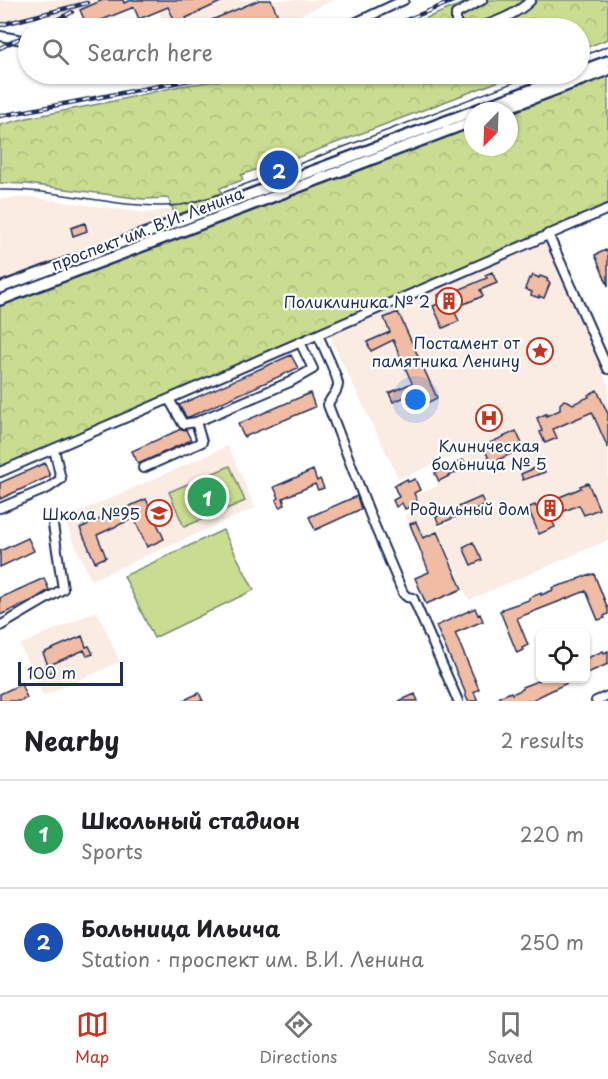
<!DOCTYPE html>
<meta charset="utf-8">
<style>
body{margin:0;font-family:"Playpen Sans",sans-serif;background:#f6f6f6;color:#202124}
.controls{position:absolute;right:18px;bottom:18px;display:grid;overflow:hidden;border-radius:9px;box-shadow:0 2px 4px #0004}
.controls button{width:54px;height:54px;display:grid;place-items:center;padding:0;border:0;border-bottom:2px solid #e0e0e0;background:#fff;color:#202124;font:30px sans-serif}
.compass{position:absolute;left:464px;top:102px;width:54px;height:54px;border-radius:50%;background:#fff;box-shadow:0 2px 4px #0004;rotate:203deg}
.scale{position:absolute;left:18px;bottom:15px;width:105px;box-sizing:border-box;padding-left:6px;border:3px solid #1b2f5e;border-top:0;font-size:16px;line-height:21px;white-space:nowrap;color:#1b2f5e;-webkit-text-stroke:4px #fff;paint-order:stroke}
.you{position:absolute;left:416px;top:400px;width:21px;height:21px;margin:-15px;border:4px solid #fff;border-radius:50%;background:#1a73e8;box-shadow:0 0 0 9px #1a73e833}
.badge{display:grid;place-items:center;width:39px;height:39px;border-radius:50%;background:#c8321e;color:#fff;font-size:20px;font-weight:700}
.pin{position:absolute;translate:-50% -50%;border:3px solid #fff;box-shadow:0 2px 6px #0006}
.list{margin:0;padding:0;list-style:none}
h2{display:flex;justify-content:space-between;align-items:center;height:78px;margin:0;padding:0 24px;font-size:26px}
h2 small{font-size:20px;font-weight:400;color:#757577}
.list li{display:grid;grid-template-columns:39px 1fr auto;gap:18px;align-items:center;box-sizing:border-box;height:108px;padding:0 24px;border-top:2px solid #e0e0e0}
.list b{display:block;font-size:22px;white-space:nowrap}
.list p{margin:0;font-size:20px;white-space:nowrap;color:#757577}
.list em{font-size:20px;font-style:normal;color:#757577}
.icon{flex:none;width:33px;height:33px;fill:none;stroke:currentColor;stroke-width:2;stroke-linecap:round;stroke-linejoin:round}
.map{position:relative;flex:none;width:608px;height:701px;overflow:hidden}
.search{position:absolute;background:#fff;box-shadow:0 2px 4px #0004;left:18px;right:18px;top:18px;height:66px;display:flex;align-items:center;gap:15px;box-sizing:border-box;padding:0 21px;border-radius:33px;color:#757577;font-size:22px}
.sheet{height:294px;background:#fff}
nav{display:flex;justify-content:space-around;align-items:center;box-sizing:border-box;height:84px;border-top:2px solid #e0e0e0;background:#fff;font-size:16px;color:#757577}
nav a{display:grid;justify-items:center;gap:3px}
nav .on{color:#c8321e}
.map>svg:first-child{display:block}
.built{fill:#faebe3}
.green{fill:#cadc90;stroke:#728677;stroke-width:1.5}
.forest{fill:url(#forest-crowns);stroke:#728677;stroke-width:1.5}
.building{fill:#f0bca3;stroke:#1b2f5e;stroke-width:1.5}
.lines{fill:none;stroke-linecap:round;stroke-linejoin:round}
.minor-casing{stroke:#1b2f5e;stroke-width:12}
.major-casing{stroke:#1b2f5e;stroke-width:14}
.minor{stroke:#fff;stroke-width:8}
.major{stroke:#fff;stroke-width:9}
.tram{stroke:#1b2f5e;stroke-width:1.5}
.rail-casing{stroke:#1b2f5e;stroke-width:4.5}
.rail{stroke:#fff;stroke-width:2;stroke-dasharray:7;stroke-linecap:butt}
.labels{text-anchor:middle;dominant-baseline:central;stroke-width:4.5;stroke-linejoin:round;paint-order:stroke}
.street-label{font-size:16px;fill:#1b2f5e;stroke:#fff}
.poi-label{font-size:16px;fill:#1b2f5e;stroke:#fff;text-anchor:end}
</style>
<div class="map">
<svg width="608" height="701" viewBox="0 0 608 701">
<defs>
<pattern id="forest-crowns" width="20" height="18" patternUnits="userSpaceOnUse" patternTransform="scale(1.5)"><rect width="20" height="18" fill="#cadc90"/><path d="M2 6a3 3 0 1 1 6 0M12 15a3 3 0 1 1 6 0" fill="none" stroke="#adbd7f"/></pattern>
</defs>
<rect width="100%" height="100%" fill="#fff"/>
<filter id="ink" filterUnits="userSpaceOnUse"><feTurbulence type="fractalNoise" baseFrequency=".0167" numOctaves="2"/><feDisplacementMap in="SourceGraphic" scale="12" xChannelSelector="R" yChannelSelector="G"/><feConvolveMatrix kernelMatrix="1 2 1 2 8 2 1 2 1" color-interpolation-filters="sRGB"/></filter>
<g filter="url(#ink)">
<path class="built" d="M0 0H334L271 28H167L159 12 138 20 133 9 87 28 78 9 46 24 41 16 0 29Z
M30 197 145 213 173 209 176 217 0 280V199Z
M545 241 608 385V540L469 600 437 528 487 506 462 452 399 479 329 335Z
M228 446 255 508 91 580 64 519Z
M464 457 486 505 436 527 463 590 440 600 405 515 421 508 416 495 438 486 432 472Z
M97 611 120 662 43 696 20 645Z"/>
<path class="green" d="M230 466 245 501 184 527 169 492Z
M223 530 254 590 154 638 124 576Z"/>
<path class="forest" d="M471 0H608V39L580 50V28H402Z
M251 74H518L294 159 292 157 241 175 243 180 220 188 224 201 176 217 168 198 143 199 27 184 0 183V125L27 118 114 101 180 86 223 80Z
M608 74V206L0 469V306L473 126V147H509V112Z"/>
<path class="building" d="M103 0H123L124 3 132 0H225L186 18 190 28H152L174 19 168 7 139 19 134 7 87 26 80 10Z
M259 0H271L278 16 251 28H193Z
M85 223 87 231 73 236 71 228Z
M606 250 608 254V286L595 255Z
M492 272 497 283 480 290 483 296 464 304 462 299 451 304 459 321 443 328 433 306 441 303 438 295 448 291 449 294 487 278 485 275Z
M533 275 539 278 540 276 548 279 547 281 550 283 544 298 539 296V298L531 295 532 292 525 289 529 278 531 279Z
M398 312 437 398 423 405 417 392 393 402 389 393 412 383 393 340 371 351 367 342 390 332 384 318Z
M291 355 298 368 189 417H186L179 405Z
M597 390 608 414V448L592 412 553 429 557 438 545 443 540 432 542 431 537 418 546 414V416L560 410V404L564 400 568 401 573 404 589 397 588 395Z
M310 393 315 407 244 437 238 424Z
M181 429 186 430 191 440 138 464 132 451Z
M516 431 524 448 491 463 483 446Z
M463 460 467 467 439 481 435 473Z
M45 463 50 476 0 499V483Z
M542 465 545 472 523 480 521 474Z
M313 470 317 481 320 479 324 488 318 490 315 484 283 498 285 505 279 507 276 500 279 498 274 487Z
M407 479 408 482 415 479 420 490 414 493 418 503 405 509 402 503 396 507 393 500 399 497 394 486Z
M588 483 599 509 584 515 579 505 550 517 555 527 539 534 528 508 535 505 536 507 581 488 580 486Z
M357 496 361 509 315 530 309 517Z
M481 497 485 505 439 524 436 517Z
M146 499 164 539 147 547 134 518 97 535 106 557 95 562 80 528Z
M416 522 423 538 437 532 462 589 426 604 415 578 429 572 410 524Z
M28 538 34 551 0 567V551Z
M473 542 482 560 471 565 463 547Z
M590 574V575L594 574 608 609V614L604 616 605 618 598 620 586 591 517 618 528 645 522 648 523 650 517 653 500 611 503 610 502 609 529 600V598L541 593V595L553 590 552 588 578 580V579Z
M44 578 49 590 33 600 0 615V598Z
M475 608 478 615 480 614 483 621 455 633 479 689 474 692 478 701H468L465 694H466L436 626Z
M82 636 86 647 89 646 93 654 87 656 84 650 52 664 54 671 48 673 45 666 48 665 43 653Z
M603 651 604 653 608 651V664L585 674V659Z
M545 678H577L530 701H501L499 697 511 692 512 694 523 689 522 687Z
M21 684 27 698 20 701H0V694Z
M199 693 203 701H182Z
M415 694 418 701H399Z"/>
<g class="lines">
<defs>
<path id="minor" d="M482 0 456 14V26C461 26 466 28 470 28 489 27 519 13 531 0
M344 28 404 0
M0 36 28 41
M548 234 608 369
M318 335C322 344 338 377 338 384 338 393 330 397 328 405L373 522 403 593 407 597 413 598 458 701
M169 399 183 424 196 422 290 382 313 369 300 342
M143 468 202 442 196 422
M0 472 608 209
M0 508 48 488 61 479 54 449
M0 626 63 589 53 525
M596 701 608 696"/>
<path id="major" d="M580 71 608 61
M473 111 574 74
M499 111 608 70
M0 288 473 111
M0 300 473 121"/>
</defs>
<use href="#minor" class="minor-casing"/>
<use href="#major" class="major-casing"/>
<use href="#minor" class="minor"/>
<use href="#major" class="major"/>
<path class="tram" d="M580 57 608 46
M0 190C60 188 122 211 181 205 193 203 206 198 217 195L536 74"/>
<defs>
<path id="rail" d="M0 25 87 3
M41 28 72 12
M386 28 456 0
M0 48 28 34
M0 116 222 74"/>
</defs>
<use href="#rail" class="rail-casing"/>
<use href="#rail" class="rail"/>
</g>
</g>
<defs>
<symbol id="building-ring" viewBox="-11 -11 22 22"><circle r="9.5" fill="#fff" stroke="#c8321e" stroke-width="1.5"/><path d="M-4-6H4V6H1V3H-1V6H-4ZM-2.5-4.3h1.7v1.8h-1.7ZM.8-4.3h1.7v1.8H.8ZM-2.5-1h1.7V.8h-1.7ZM.8-1h1.7V.8H.8Z" fill="#c8321e"/></symbol>
<symbol id="sight-ring" viewBox="-11 -11 22 22"><circle r="9.5" fill="#fff" stroke="#c8321e" stroke-width="1.5"/><path d="M0-6L1.8-2.2L6-1.7L2.9 1.2L3.7 5.4L0 3.3L-3.7 5.4L-2.9 1.2L-6-1.7L-1.8-2.2Z" fill="#c8321e"/></symbol>
<symbol id="hospital-ring" viewBox="-11 -11 22 22"><circle r="9.5" fill="#fff" stroke="#c8321e" stroke-width="1.5"/><path d="M-5-5h3v3.5h4V-5h3V5h-3V1.5h-4V5h-3Z" fill="#c8321e"/></symbol>
<symbol id="school-ring" viewBox="-11 -11 22 22"><circle r="9.5" fill="#fff" stroke="#c8321e" stroke-width="1.5"/><path d="M0-5L7-2L0 1L-7-2ZM-4 1L0 2.5L4 1V4Q0 6-4 4Z" fill="#c8321e"/></symbol>
</defs>
<g fill-rule="evenodd">
<use href="#building-ring" x="434" y="286" width="30" height="30"/>
<use href="#sight-ring" x="525" y="336" width="30" height="30"/>
<use href="#hospital-ring" x="474" y="403" width="30" height="30"/>
<use href="#building-ring" x="535" y="493" width="30" height="30"/>
<use href="#school-ring" x="144" y="498" width="30" height="30"/>
</g>
<g class="labels">
<g class="street-label">
<text transform="translate(147 228) rotate(-21)">проспект им. В.И. Ленина</text>
</g>
<g class="poi-label">
<text x="430" y="301">Поликлиника № 2</text>
<text x="520" y="342">Постамент от<tspan x="520" dy="18">памятника Ленину</tspan></text>
<text x="489" y="445" text-anchor="middle">Клиническая<tspan x="489" dy="18">больница № 5</tspan></text>
<text x="530" y="508">Родильный дом</text>
<text x="140" y="513">Школа №95</text>
</g>
</g>
</svg>
<div class="controls">
<button><svg class="icon" aria-label="locate" viewBox="0 0 24 24"><circle cx="12" cy="12" r="6"/><path d="M12 2v4M12 18v4M2 12h4M18 12h4"/></svg></button>
</div>
<svg class="compass" viewBox="-18 -18 36 36"><path d="M0-13l5 13h-10z" fill="#e53935"/><path d="M0 13l5-13h-10z" fill="#757577"/></svg>
<div class="scale">100 m</div>
<div class="you"></div>
<div class="pin badge" style="left:207px;top:497px;background:#2e9e5b">1</div>
<div class="pin badge" style="left:279px;top:170px;background:#1a4fb4">2</div>
<div class="search"><svg class="icon" aria-label="search" viewBox="0 0 24 24"><circle cx="10" cy="10" r="6"/><path d="M15 15l6 6"/></svg>Search here</div>
</div>
<section class="sheet">
<h2>Nearby<small>2 results</small></h2>
<ul class="list">
<li><span class="badge" style="background:#2e9e5b">1</span><div><b>Школьный стадион</b><p>Sports</p></div><em>220 m</em></li>
<li><span class="badge" style="background:#1a4fb4">2</span><div><b>Больница Ильича</b><p>Station · проспект им. В.И. Ленина</p></div><em>250 m</em></li>
</ul>
</section>
<nav>
<a class="on"><svg class="icon" aria-label="map" viewBox="0 0 24 24"><path d="M3 6l6-2 6 2 6-2v14l-6 2-6-2-6 2zM9 4v14M15 6v14"/></svg>Map</a>
<a><svg class="icon" aria-label="directions" viewBox="0 0 24 24"><path d="M12 3l9 9-9 9-9-9zM9 14v-3h6M13 9l2 2-2 2"/></svg>Directions</a>
<a><svg class="icon" aria-label="saved" viewBox="0 0 24 24"><path d="M7 4h10v16l-5-4-5 4z"/></svg>Saved</a>
</nav>
